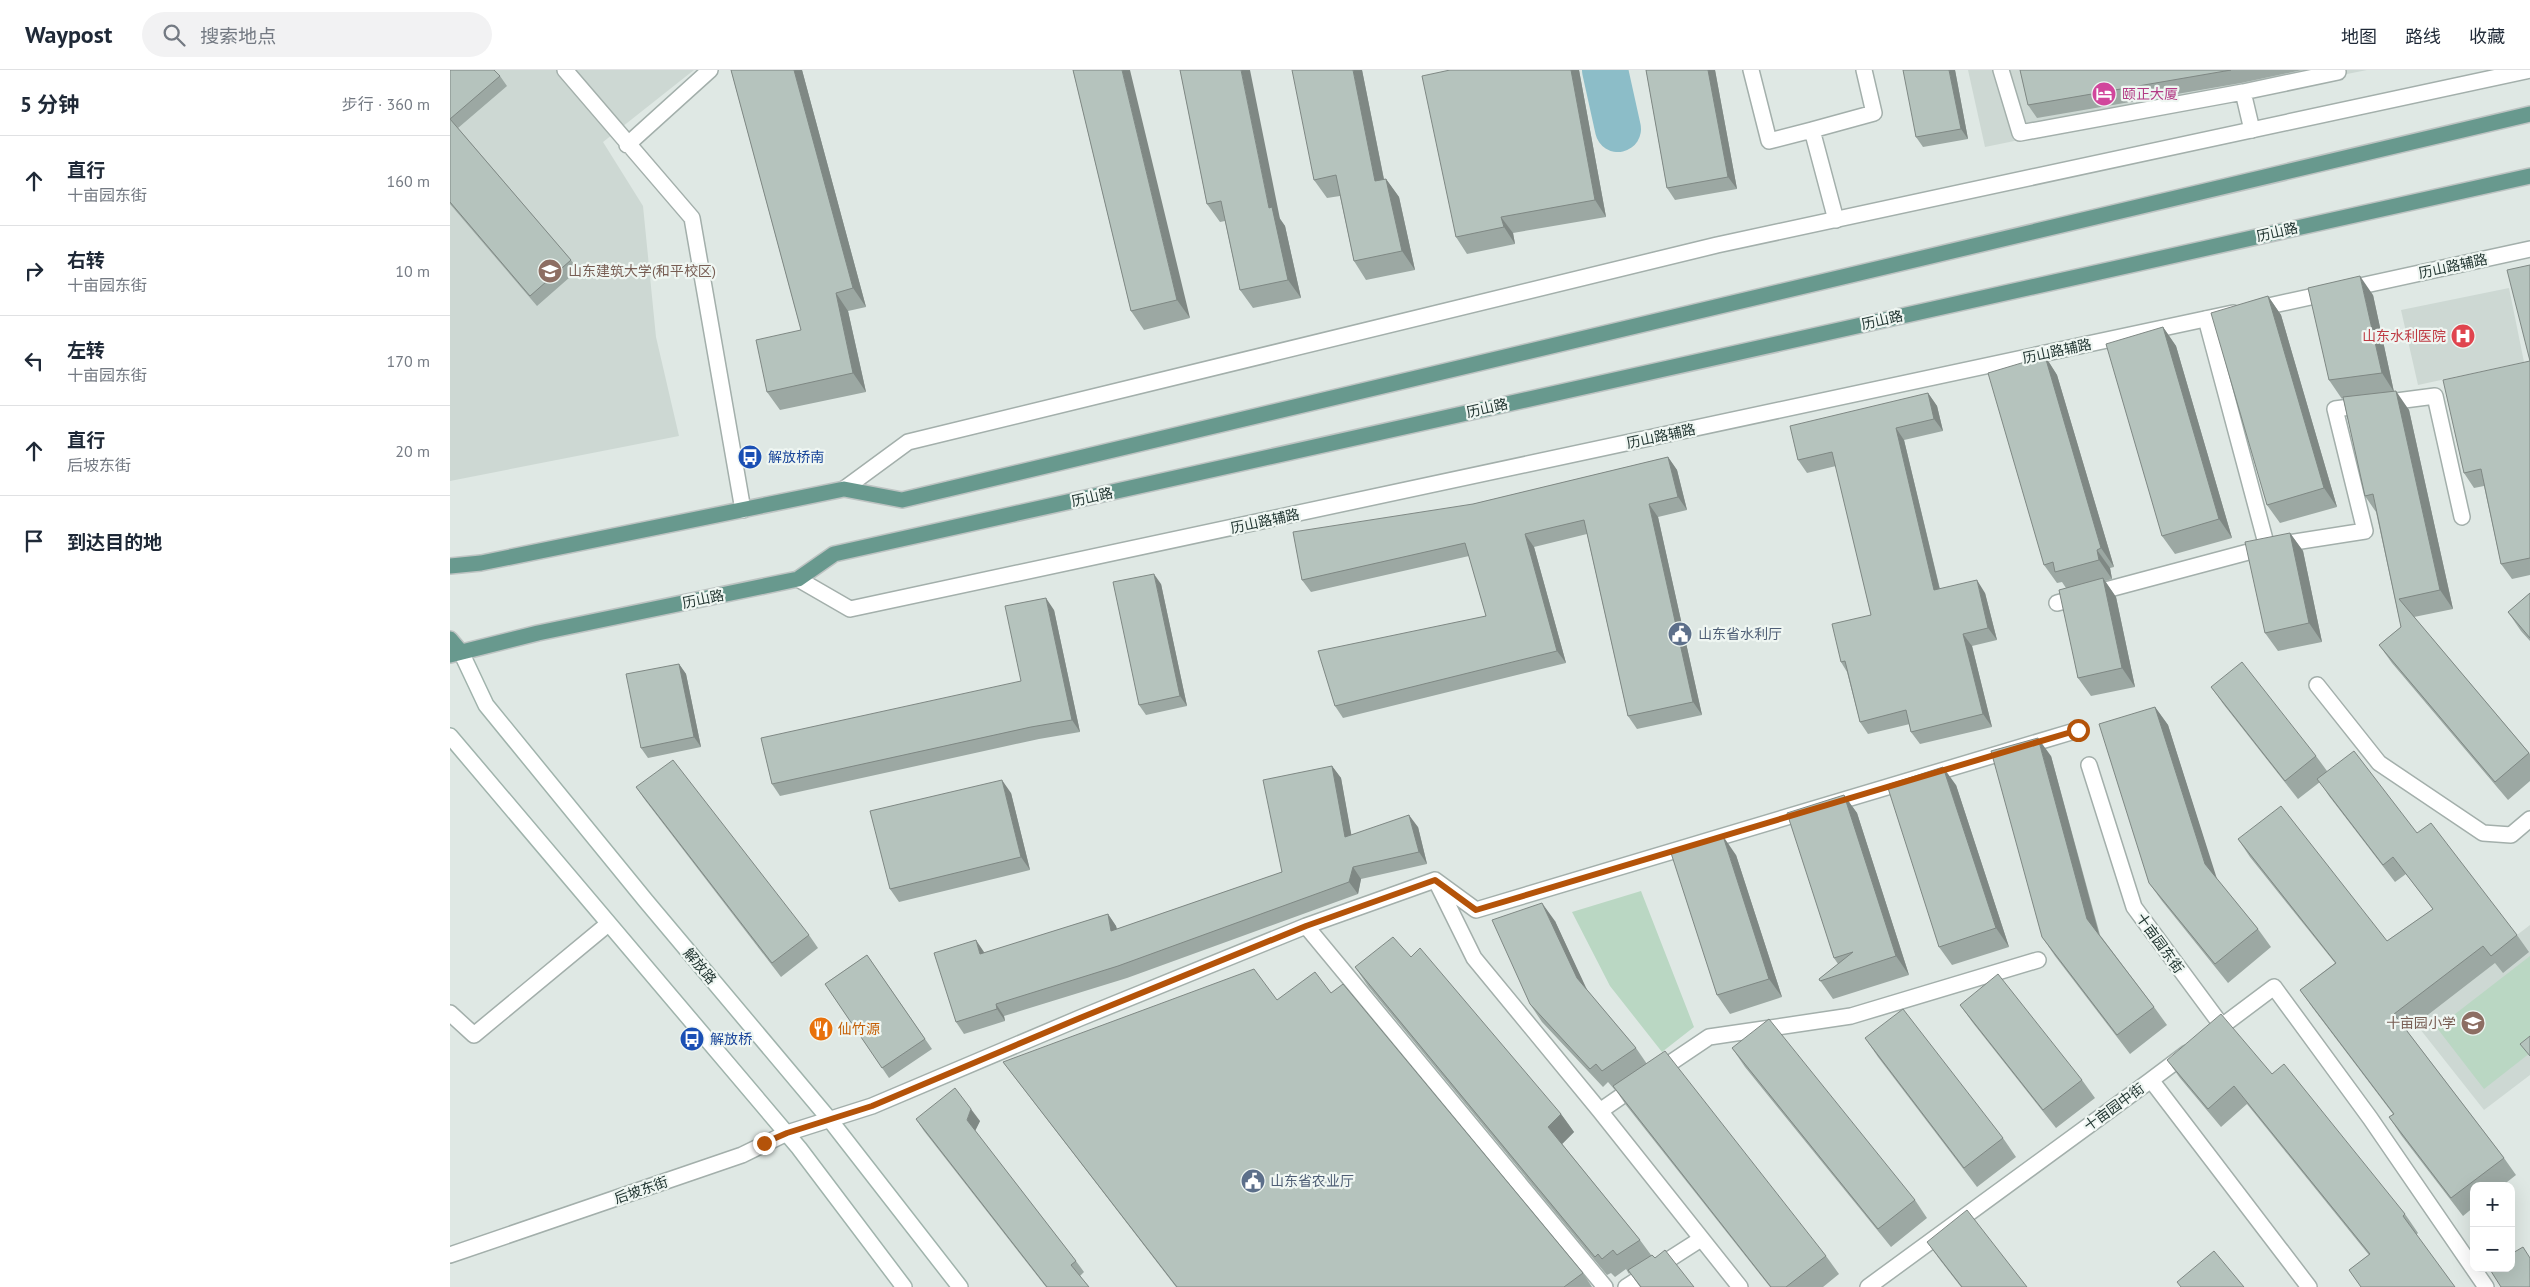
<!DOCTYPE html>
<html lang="zh">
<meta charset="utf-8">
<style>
body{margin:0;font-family:"PT Sans","Noto Sans SC",sans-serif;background:#f2f2f3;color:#1f2937}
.controls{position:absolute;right:15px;bottom:15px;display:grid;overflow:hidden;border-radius:10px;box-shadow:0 5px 20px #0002}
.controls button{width:45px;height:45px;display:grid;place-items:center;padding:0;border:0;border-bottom:1px solid #e0e1e3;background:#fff;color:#1f2937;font:25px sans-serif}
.stop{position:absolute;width:15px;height:15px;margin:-11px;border:4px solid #b45309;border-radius:50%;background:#fff}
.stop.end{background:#b45309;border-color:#fff;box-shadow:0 1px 5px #0008}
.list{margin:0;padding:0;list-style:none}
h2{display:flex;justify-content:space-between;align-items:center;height:65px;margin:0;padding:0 20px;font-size:21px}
h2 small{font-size:16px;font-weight:400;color:#747a83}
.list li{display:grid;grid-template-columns:32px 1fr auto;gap:15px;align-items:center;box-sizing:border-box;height:90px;padding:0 20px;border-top:1px solid #e0e1e3}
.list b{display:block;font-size:19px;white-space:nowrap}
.list p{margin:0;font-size:16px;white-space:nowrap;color:#747a83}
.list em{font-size:16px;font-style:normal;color:#747a83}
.icon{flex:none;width:28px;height:28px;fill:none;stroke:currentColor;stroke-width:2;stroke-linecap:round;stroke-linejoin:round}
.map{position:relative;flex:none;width:2080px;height:1217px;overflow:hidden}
header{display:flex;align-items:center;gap:30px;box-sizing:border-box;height:70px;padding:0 25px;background:#fff;border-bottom:1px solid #e0e1e3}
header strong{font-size:24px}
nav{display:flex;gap:28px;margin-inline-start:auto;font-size:18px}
.search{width:350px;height:45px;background:#f2f2f3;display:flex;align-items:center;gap:12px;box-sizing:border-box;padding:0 18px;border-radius:28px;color:#747a83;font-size:19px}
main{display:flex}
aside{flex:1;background:#fff}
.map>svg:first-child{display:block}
.built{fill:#cdd8d3}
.green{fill:#bad7c3}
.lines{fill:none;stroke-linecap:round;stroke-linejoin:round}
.river{stroke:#8cbdc8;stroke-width:46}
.minor-casing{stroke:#a3afab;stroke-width:18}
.tertiary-casing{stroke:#a3afab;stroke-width:18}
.secondary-casing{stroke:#a0b3ac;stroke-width:18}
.primary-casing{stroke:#bdc3c2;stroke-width:18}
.minor{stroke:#fff;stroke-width:15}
.tertiary{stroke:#fff;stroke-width:15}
.secondary{stroke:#fff;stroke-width:15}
.primary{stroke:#68998e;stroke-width:15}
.wall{fill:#9ca8a3}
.shaded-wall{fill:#7f8884}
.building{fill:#b5c3bd;stroke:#7f8884}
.route{stroke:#b45309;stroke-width:6}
.labels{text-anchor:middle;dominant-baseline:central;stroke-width:4.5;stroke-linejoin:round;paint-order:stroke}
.hotel-label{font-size:14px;fill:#b23c85;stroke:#eff6f2;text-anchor:start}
.street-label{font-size:14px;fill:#223632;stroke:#eff6f2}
.education-label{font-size:14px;fill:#785e54;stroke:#eff6f2;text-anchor:start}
.health-label{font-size:14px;fill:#be3a42;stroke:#eff6f2;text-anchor:end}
.transit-label{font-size:14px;fill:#164399;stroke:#eff6f2;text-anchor:start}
.service-label{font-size:14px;fill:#4e5e75;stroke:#eff6f2;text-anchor:start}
.food-label{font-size:14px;fill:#c56008;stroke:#eff6f2;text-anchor:start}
</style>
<header>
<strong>Waypost</strong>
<div class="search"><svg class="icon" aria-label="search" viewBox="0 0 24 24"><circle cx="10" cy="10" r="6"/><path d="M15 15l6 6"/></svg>搜索地点</div>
<nav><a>地图</a><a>路线</a><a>收藏</a></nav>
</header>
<main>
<aside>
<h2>5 分钟<small>步行 · 360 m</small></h2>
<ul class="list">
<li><svg class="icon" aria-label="ahead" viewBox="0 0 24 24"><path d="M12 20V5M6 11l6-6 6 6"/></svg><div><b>直行</b><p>十亩园东街</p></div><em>160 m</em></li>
<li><svg class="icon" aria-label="right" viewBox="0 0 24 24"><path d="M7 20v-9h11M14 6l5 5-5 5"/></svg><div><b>右转</b><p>十亩园东街</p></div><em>10 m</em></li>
<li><svg class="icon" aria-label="left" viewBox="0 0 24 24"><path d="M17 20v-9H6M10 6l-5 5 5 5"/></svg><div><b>左转</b><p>十亩园东街</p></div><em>170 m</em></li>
<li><svg class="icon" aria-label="ahead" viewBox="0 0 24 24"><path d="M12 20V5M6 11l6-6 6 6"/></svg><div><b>直行</b><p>后坡东街</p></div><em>20 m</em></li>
<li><svg class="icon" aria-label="arrive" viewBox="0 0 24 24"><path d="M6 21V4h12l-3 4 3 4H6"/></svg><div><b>到达目的地</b></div></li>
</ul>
</aside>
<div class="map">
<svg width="2080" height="1217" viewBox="0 0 2080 1217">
<rect width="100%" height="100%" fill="#dfe8e4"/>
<path class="built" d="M0 0H244L153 72 193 136 206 267 229 366 0 411Z
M1518 0H1917L1535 77Z
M2059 218 2074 292 1968 315 1951 240Z
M2080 855V1005L2034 1040 1921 897 2020 901Z"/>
<path class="green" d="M1191 821 1244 957 1212 982 1160 916 1122 842Z
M2080 886V983L2034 1019 1987 958Z"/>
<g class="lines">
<path class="river" d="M1155 0 1168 59"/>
<defs>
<path id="minor" d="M115 0 242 148 293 440
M1301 0 1319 71 1362 60 1386 150
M1551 0 1570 63 1793 22 1802 60
M1793 22 1888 2
M1362 60 1424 43 1414 0
M177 75 260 0
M1826 475 1915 461 1885 339 1985 326 2012 447
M1607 533 1817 477 1756 249
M1867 615 1929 693 2033 763 2061 765 2080 749
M1639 695 1684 837 1772 956 1765 962
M985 810 1026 840 1628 660
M987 813 1024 888 1150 1041 1290 1217
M856 856 1155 1217
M0 943 24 965 158 854
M1772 956 1824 917 1920 1048 2036 1217
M1207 1002 1259 967 1401 946 1588 890
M1701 1010 1737 983
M1150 1041 1186 1016
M0 1185 292 1085 337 1063 422 1036 630 948 856 856 985 810
M1176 1217 1251 1169
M1418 1217 1701 1010 1859 1217"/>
<path id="tertiary" d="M1805 239 2080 179
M394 419 458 372 1267 175 2080 0
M348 509 400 539 1783 243"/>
<path id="secondary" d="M11 582 36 635 196 831 380 1050 510 1217
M0 666 349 1078 454 1217"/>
<path id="primary" d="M0 496 31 493 394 419 452 430 2080 44
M0 569 11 582
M0 585 88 563 348 509 384 484 2080 106"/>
</defs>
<use href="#minor" class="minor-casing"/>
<use href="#tertiary" class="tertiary-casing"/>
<use href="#secondary" class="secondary-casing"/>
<use href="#primary" class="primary-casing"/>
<use href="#minor" class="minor"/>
<use href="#tertiary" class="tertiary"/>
<use href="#secondary" class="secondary"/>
<use href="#primary" class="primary"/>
</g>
<path class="wall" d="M0 0 50 6 57 16 8 58 121 190 128 200 87 236 0 134Z
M281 0H352L416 237 398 241 416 322 330 340 317 322 351 260Z
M623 0 740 248 694 260 681 241Z
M730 0 835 156 851 228 803 238 790 220 775 151 770 152 757 134Z
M912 0 934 109H936L949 127 965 200 916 210 904 191 890 126 877 128 864 110Z
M1000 0H1129L1156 147 1063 163 1065 174 1017 184 1006 167Z
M1196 0H1265L1287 119 1225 130 1217 118Z
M1505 0 1518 69 1473 77 1466 67Z
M1570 0H1852L1791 13 1587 48 1578 35Z
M2080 195V505L2062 509 2051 494 2034 416 2024 418 2014 403 2080 291Z
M1923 225 1944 322 1959 340 2003 539 1964 547 2080 684V711L2058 730 1942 593 1929 575 1951 557 1926 442 1915 426 1893 328 1892 329 1879 310Z
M1818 226 1831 245 1887 437 1830 453 1817 435Z
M1713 257 1726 276 1782 468 1725 484 1712 466Z
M1595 286 1607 305 1664 497 1660 498 1662 509 1655 511 1666 527 1685 617 1641 626 1628 608 1616 518 1612 512 1607 513 1594 495Z
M1478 323 1487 336 1493 361 1454 370 1490 519 1535 523 1547 570 1522 576 1542 657 1470 674 1461 662 1460 654 1418 664 1410 652 1397 602 1391 592 1421 545 1386 396 1357 403 1348 390Z
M1218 387 1227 400 1237 440 1208 447 1252 645 1187 659 1178 646 1137 464 1084 477 1116 593 893 648 885 636 1036 546 1019 486 861 522 852 510 1023 434Z
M1840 463 1853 481 1872 572 1828 581 1815 563Z
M711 514 737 636 696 645 689 635Z
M2080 523V571L2071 561 2058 542Z
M604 540 630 662 589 669 330 726 322 714 571 611Z
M229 594 236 604 251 677 198 688 191 678Z
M1761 617 1866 686 1877 701 1967 763 2067 865 2079 882 2053 903 2045 893 1957 961 2054 1088 2066 1105 2052 1116H2024V1137L2013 1146 1951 1065 1939 1047 1943 1044 1862 937 1850 920 1885 893 1800 787 1788 769 1937 871 1983 839 1956 804 1945 812 1879 726 1870 712 1848 729 1774 635Z
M1705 637 1718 655 1766 808 1808 859 1821 877 1778 913 1712 831 1699 813Z
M1601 686 1650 865 1704 937 1717 955 1680 984 1605 886 1592 867Z
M882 696 891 708 901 765 968 757 977 794 911 809 908 824 677 908 554 946 555 951 514 964 506 952 534 883 658 844 666 856 667 859 832 802Z
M1506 715 1559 877 1502 895 1489 877Z
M186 717 359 865 368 878 331 907 195 730Z
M561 723 580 800 449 832 440 819Z
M1394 725 1407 743 1459 905 1383 929 1369 909 1388 894 1384 888Z
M1286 785 1332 927 1280 944 1267 925Z
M1105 851 1136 919 1186 978 1197 994 1376 1186 1389 1204 1373 1217H1320L1176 1035 1165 1019V1020L1158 1012 1153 1017 1092 952 1080 934Z
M417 885 482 979 439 1008 375 914Z
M961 887 1111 1044 1124 1062 1112 1074 1190 1170 1201 1185 1244 1217H1190L1180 1203 1179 1204 1176 1199 1165 1207 1161 1203 1157 1205 918 916 905 897Z
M881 923 1133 1203 1142 1217H726L563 1005 553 992 827 930Z
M1510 935 1632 1010 1645 1028 1606 1058 1523 953Z
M1415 968 1553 1068 1566 1087 1527 1117 1428 987Z
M1282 978 1465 1130 1477 1148 1441 1177 1295 997Z
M1717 990 1822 1004 1955 1144 1968 1163 1966 1165 2005 1217H1911L1899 1200 1919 1185 1797 1034 1771 1057 1730 1008Z
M466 1049 530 1051 525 1061 626 1191 634 1202 630 1206 639 1217H596L474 1061Z
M1477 1172 1577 1217H1511L1490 1190Z"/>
<path class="shaded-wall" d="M344 0H352L416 237 403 218Z
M672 0H680L740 248 727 230Z
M791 0H800L830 149 835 156 851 228 838 210 819 138Z
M903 0H912L938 130 925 111Z
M1121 0H1129L1156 147 1145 130Z
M1258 0H1265L1287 119 1278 107Z
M1499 0H1505L1518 69 1511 59Z
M936 109 949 127 965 200 952 181Z
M1051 147 1063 163 1065 174 1054 157Z
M1910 206 1923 225 1944 322 1932 303Z
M386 223 398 241 416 322 403 303Z
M1818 226 1831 245 1887 437 1874 418Z
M1713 257 1726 276 1782 468 1769 449Z
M1595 286 1607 305 1664 497 1651 478Z
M1946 321 1959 340 2003 539 1990 520Z
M1478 323 1487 336 1493 361 1484 349Z
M1446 358 1454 370 1493 533 1484 520Z
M1218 387 1227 400 1237 440 1228 427Z
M1199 434 1208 447 1252 645 1243 632Z
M1840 463 1853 481 1872 572 1859 553Z
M1075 464 1084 477 1116 593 1107 581Z
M1647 480 1660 498 1662 509 1649 490Z
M704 504 711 514 737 636 730 626Z
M1653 508 1666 527 1685 617 1672 598Z
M1527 510 1535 523 1547 570 1538 558Z
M596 528 604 540 630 662 622 650Z
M1513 564 1522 576 1542 657 1533 644Z
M229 594 236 604 251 677 244 667Z
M1705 637 1718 655 1768 812 1755 794Z
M1588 668 1601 686 1650 868 1637 849Z
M882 696 891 708 904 779 895 767Z
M1493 697 1506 715 1559 877 1546 858Z
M552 710 561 723 580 800 571 787Z
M1394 725 1407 743 1459 905 1446 886Z
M959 745 968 757 977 794 969 782Z
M1273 766 1286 785 1332 927 1319 909Z
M903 797 911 809 908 824 899 812Z
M1092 833 1105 851 1140 926 1127 908Z
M658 844 666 856 670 873 661 861Z
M526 870 534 882 538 896 530 884Z
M546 934 554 946 555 951 547 939Z
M521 1039 530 1051 525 1061 517 1050Z
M1111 1044 1124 1062 1111 1075 1098 1057Z"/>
<path class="building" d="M0 0H44L50 6 0 49 121 190 80 226 0 132Z
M281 0H344L403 218 386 223 403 303 317 322 306 270 351 260Z
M623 0H672L727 230 681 241Z
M730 0H791L819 138 822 137 838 210 790 220 771 131 757 134Z
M842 0H903L925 111 936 109 952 181 904 191 886 105 864 110Z
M1000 0H1121L1145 130 1051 147 1054 157 1006 167 972 6Z
M1196 0H1258L1278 107 1217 118Z
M1453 0H1499L1511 59 1466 67Z
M1570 0H1781L1578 35Z
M2080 195V488L2051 494 2031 399 2014 403 1993 310 2080 291 2057 200Z
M1910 206 1932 303 1879 310 1858 218Z
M1818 226 1874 418 1817 435 1761 243Z
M1713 257 1769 449 1712 466 1656 274Z
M1595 286 1651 478 1647 480 1649 490 1605 502 1603 492 1594 495 1538 303Z
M1946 321 1990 520 1949 529 2079 683 2045 712 1929 575 1951 557 1923 424 1915 426 1893 327Z
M1478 323 1484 349 1446 358 1484 520 1527 510 1538 558 1513 564 1533 644 1461 662 1456 640 1410 652 1395 591 1391 592 1382 554 1421 545 1382 382 1348 390 1340 356Z
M1218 387 1228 427 1199 434 1243 632 1178 646 1134 450 1075 464 1107 581 885 636 868 581 1036 546 1015 473 852 510 843 462 1023 434Z
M1840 463 1859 553 1815 563 1795 472Z
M704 504 730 626 689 635 663 512Z
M1653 508 1672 598 1628 608 1609 520Z
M2080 523V568L2058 542Z
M596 528 622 650 581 657 322 714 311 668 571 611 555 536Z
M1792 592 1866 686 1835 711 1761 617Z
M229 594 244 667 191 678 176 604Z
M1705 637 1755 794 1808 859 1765 894 1699 813 1649 654Z
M1588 668 1637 849 1704 937 1667 965 1592 867 1541 681Z
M1904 681 1967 763 1981 753 2067 865 2041 886 2033 876 1944 944 2054 1088 2001 1128 1939 1047 1944 1044 1850 920 1886 893 1788 769 1831 736 1937 871 1983 839 1943 787 1933 795 1867 709Z
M223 690 359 865 322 893 186 717Z
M882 696 895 767 959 745 969 782 903 797 899 812 668 896 546 934 547 939 506 952 484 883 526 870 530 884 658 844 661 861 832 802 813 710Z
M1493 697 1546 858 1489 877 1437 715Z
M552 710 571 787 440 819 420 741Z
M1394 725 1446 886 1370 911 1369 909 1403 882 1384 888 1337 743Z
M1273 766 1319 909 1267 925 1221 783Z
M1092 833 1127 908 1186 978 1152 1001 1146 994 1140 999 1080 934 1042 850Z
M943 867 961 887 970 878 1111 1044 1098 1057 1190 1170 1167 1185 1163 1180 1152 1189 1148 1184 1145 1187 905 897Z
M417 885 475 969 432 998 375 914Z
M804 899 827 930 865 902 881 923 893 914 1133 1203 1114 1217H727L553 992Z
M1548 904 1632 1010 1593 1040 1510 935Z
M1453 939 1553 1068 1514 1098 1415 968Z
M1771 944 1822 1004 1834 994 1955 1144 1953 1146 2005 1217H1911L1899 1200 1920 1184 1784 1016 1758 1039 1717 990Z
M1319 949 1465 1130 1428 1159 1282 978Z
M2080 966V986L2070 974Z
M1215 981 1376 1186 1336 1217H1321L1163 1016Z
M505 1018 521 1039 517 1050 626 1191 621 1195 639 1217H597L466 1049Z
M1517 1140 1577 1217H1512L1477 1172Z
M2073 1177 2080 1188V1217H2051L2039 1198H2061V1184Z
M1215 1180 1244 1217H1191L1178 1200 1202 1185 1205 1188Z
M1764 1181 1794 1217H1731L1727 1212Z"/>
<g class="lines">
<path class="route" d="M314 1073 337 1063 422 1036 630 948 856 856 985 810 1026 840 1628 660"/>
</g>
<defs>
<symbol id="hotel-disc" viewBox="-11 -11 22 22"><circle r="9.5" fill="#d1479c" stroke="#eff6f2"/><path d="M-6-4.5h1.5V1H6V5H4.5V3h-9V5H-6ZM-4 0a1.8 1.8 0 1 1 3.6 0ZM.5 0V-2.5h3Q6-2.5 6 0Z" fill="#fff"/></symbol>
<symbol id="university-disc" viewBox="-11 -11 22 22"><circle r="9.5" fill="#8d6e63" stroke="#eff6f2"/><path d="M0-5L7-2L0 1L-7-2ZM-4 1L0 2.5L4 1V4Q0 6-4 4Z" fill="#fff"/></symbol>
<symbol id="hospital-disc" viewBox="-11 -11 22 22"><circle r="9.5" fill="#e0444e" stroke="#eff6f2"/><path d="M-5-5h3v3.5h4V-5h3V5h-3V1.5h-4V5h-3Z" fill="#fff"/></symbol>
<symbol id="bus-disc" viewBox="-11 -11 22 22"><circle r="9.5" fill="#1a4fb4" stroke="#eff6f2"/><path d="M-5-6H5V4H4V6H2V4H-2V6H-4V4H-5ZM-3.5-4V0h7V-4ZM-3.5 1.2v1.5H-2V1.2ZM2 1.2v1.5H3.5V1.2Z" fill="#fff"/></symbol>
<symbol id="civic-disc" viewBox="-11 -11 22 22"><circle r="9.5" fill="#5c6f8a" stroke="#eff6f2"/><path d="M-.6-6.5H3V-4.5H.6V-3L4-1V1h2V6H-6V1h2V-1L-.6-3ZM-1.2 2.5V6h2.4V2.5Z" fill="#fff"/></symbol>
<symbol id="school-disc" viewBox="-11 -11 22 22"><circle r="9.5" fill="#8d6e63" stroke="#eff6f2"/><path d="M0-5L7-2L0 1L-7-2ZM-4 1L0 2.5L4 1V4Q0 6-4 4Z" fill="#fff"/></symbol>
<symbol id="restaurant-disc" viewBox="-11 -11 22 22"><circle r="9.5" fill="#e8710a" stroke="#eff6f2"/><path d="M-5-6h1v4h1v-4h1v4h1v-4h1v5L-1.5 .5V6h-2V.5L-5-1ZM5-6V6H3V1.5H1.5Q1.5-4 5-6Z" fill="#fff"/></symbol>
</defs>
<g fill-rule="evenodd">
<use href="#hotel-disc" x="1640" y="10" width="28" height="28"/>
<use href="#university-disc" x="86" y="187" width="28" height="28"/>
<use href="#hospital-disc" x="1999" y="252" width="28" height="28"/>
<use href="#bus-disc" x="286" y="373" width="28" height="28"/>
<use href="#civic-disc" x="1216" y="550" width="28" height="28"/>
<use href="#school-disc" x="2009" y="939" width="28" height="28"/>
<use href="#restaurant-disc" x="357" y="945" width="28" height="28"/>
<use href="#bus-disc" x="228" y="955" width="28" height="28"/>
<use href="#civic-disc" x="789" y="1097" width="28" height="28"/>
</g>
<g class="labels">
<g class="hotel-label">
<text x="1672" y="24">颐正大厦</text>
</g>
<g class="street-label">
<text transform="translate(1827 162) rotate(-13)">历山路</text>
<text transform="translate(2003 196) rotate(-12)">历山路辅路</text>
<text transform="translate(1432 250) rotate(-13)">历山路</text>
<text transform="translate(1607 281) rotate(-12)">历山路辅路</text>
<text transform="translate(1037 338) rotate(-13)">历山路</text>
<text transform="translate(1211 366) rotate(-12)">历山路辅路</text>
<text transform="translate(642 427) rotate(-13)">历山路</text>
<text transform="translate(815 451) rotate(-12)">历山路辅路</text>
<text transform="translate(253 529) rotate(-12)">历山路</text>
<text transform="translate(1710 873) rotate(54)">十亩园东街</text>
<text transform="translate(250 896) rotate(50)">解放路</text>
<text transform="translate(1664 1037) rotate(-36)">十亩园中街</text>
<text transform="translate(191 1120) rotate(-19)">后坡东街</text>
</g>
<g class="education-label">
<text x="118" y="201">山东建筑大学(和平校区)</text>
<text x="2006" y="953" text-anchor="end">十亩园小学</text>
</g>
<g class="health-label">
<text x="1996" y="266">山东水利医院</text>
</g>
<g class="transit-label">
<text x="318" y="387">解放桥南</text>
<text x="260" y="969">解放桥</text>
</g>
<g class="service-label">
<text x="1248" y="564">山东省水利厅</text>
<text x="820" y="1111">山东省农业厅</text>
</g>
<g class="food-label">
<text x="388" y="959">仙竹源</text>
</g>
</g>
</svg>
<div class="controls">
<button>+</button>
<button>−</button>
</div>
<div class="stop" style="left:1628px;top:660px"></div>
<div class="stop end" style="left:314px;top:1073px"></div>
</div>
</main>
